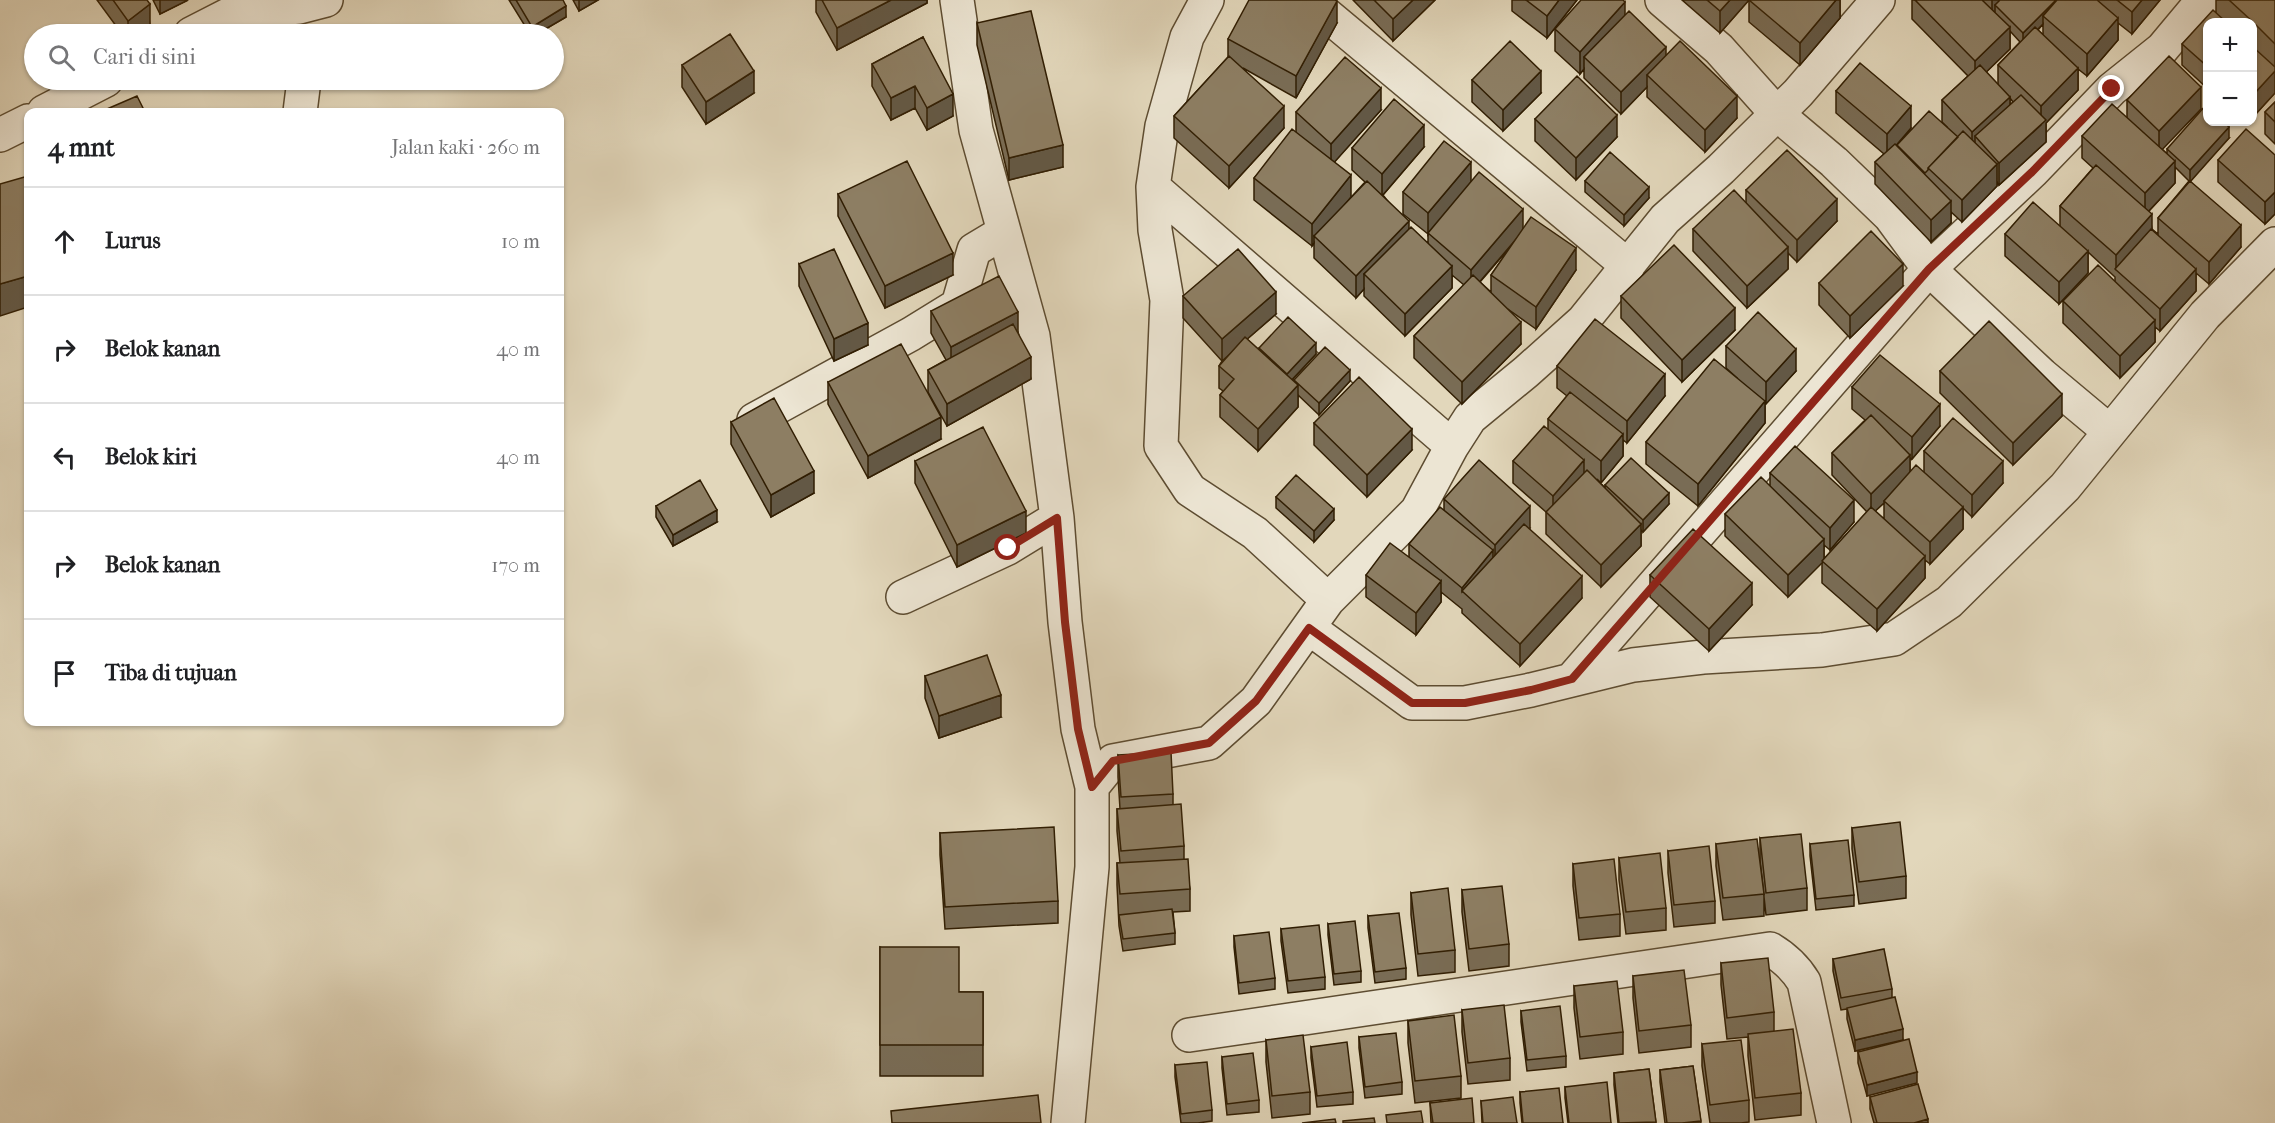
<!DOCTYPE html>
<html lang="id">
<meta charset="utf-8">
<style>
body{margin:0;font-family:"IM FELL French Canon",serif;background:#f2f2f2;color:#202124}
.controls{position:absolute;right:18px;top:18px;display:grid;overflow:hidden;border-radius:12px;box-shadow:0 2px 4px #0004}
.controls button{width:54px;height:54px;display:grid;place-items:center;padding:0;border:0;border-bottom:2px solid #e0e0e0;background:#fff;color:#202124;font:30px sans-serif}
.stop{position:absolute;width:18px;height:18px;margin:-14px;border:4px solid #8f2418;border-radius:50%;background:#fff}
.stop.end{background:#8f2418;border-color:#fff;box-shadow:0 2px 6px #0008}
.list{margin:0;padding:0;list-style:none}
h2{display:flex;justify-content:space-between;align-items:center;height:78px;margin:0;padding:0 24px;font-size:26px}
h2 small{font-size:20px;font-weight:400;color:#757577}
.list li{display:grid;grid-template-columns:39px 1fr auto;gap:18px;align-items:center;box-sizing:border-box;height:108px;padding:0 24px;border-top:2px solid #e0e0e0}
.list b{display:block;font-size:22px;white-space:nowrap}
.list em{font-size:20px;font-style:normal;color:#757577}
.icon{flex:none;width:33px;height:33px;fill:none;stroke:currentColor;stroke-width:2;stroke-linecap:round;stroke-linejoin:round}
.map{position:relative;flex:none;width:2275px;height:1123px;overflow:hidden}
.search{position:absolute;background:#fff;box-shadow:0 2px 4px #0004;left:24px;top:24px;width:540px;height:66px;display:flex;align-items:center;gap:15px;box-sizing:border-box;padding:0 21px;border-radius:33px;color:#757577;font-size:22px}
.panel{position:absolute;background:#fff;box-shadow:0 2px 4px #0004;left:24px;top:108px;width:540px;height:618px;border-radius:12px}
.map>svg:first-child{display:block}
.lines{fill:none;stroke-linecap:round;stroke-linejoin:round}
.minor-casing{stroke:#5d4c31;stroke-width:36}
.minor{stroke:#ece5d3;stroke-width:33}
.wall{fill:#796c55;stroke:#311e03;stroke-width:1.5;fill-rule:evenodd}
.shaded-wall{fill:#635845;stroke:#311e03;stroke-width:1.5}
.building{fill:#8d7e63;stroke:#311e03;stroke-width:1.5}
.route{stroke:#8f2418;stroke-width:8}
</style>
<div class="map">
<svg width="2275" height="1123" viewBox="0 0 2275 1123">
<rect width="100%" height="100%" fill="#e2d7bb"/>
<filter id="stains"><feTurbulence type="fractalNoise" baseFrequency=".00333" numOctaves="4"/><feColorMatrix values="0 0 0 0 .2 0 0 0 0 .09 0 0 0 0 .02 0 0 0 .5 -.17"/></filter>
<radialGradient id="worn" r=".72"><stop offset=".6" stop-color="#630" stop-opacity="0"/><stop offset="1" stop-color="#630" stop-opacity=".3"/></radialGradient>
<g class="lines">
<defs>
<path id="minor" d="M957 0 976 130 1033 336 1057 518 1065 622 1078 729 1092 787V867L1068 1123
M1207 0 1187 37 1162 126 1153 187 1155 230 1167 300 1161 446 1190 490 1255 533 1328 600
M1309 0 1628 266
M1662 0 1719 49 1777 114 1834 162 1890 216 1929 269 2042 375 2109 431
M191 34 230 14 299 7 326 0
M44 112 106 80
M300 112 304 80
M0 135 28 121
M1153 187 1452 446
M754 420 911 334 958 305 974 250 1004 232
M903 597 1008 548 1057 518
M1309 628 1412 703H1465L1531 690 1633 665 1703 657 1822 650 1894 639 1949 602 2065 487 2205 315 2275 244
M1572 679 1929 269 2032 172 2112 89 2162 49 2203 0
M1092 787 1113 761 1209 743 1256 701 1328 600 1417 511 1452 446 1470 418 1526 372 1583 321 1665 219 1721 169 1798 93 1878 0
M1189 1035 1770 949C1785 958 1795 967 1804 982L1834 1123"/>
</defs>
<use href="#minor" class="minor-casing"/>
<use href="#minor" class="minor"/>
</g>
<path class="wall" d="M97 0H147L150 26 139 34H122Z
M153 0H188L160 14Z
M509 0H563L566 17 537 34H530Z
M573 0H598L579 11Z
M816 0H927V3L837 50 816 12Z
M1353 0H1435L1393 41Z
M1512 0H1577L1547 38 1512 11Z
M1682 0H1749L1720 33Z
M1749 0H1840V18L1800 65 1749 22Z
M1912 0H2160L2132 34 2118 23V40L2087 76 2078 69V90L2046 123V142L1999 185 1997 182V186L1962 222 1951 212V223L1931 242 1875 184V162L1884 154 1836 113V91L1911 128 1897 145 1947 127 1942 122V100L1968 76 1912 19ZM2043 24V35L2038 30ZM2010 31 2020 42 1998 65V85L1986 72 2010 49ZM2010 98 2013 102 2010 105Z
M2216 0H2275V93L2253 117V22H2208V89L2182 65V44L2216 13Z
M1625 15 1666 55 1737 118 1705 152 1647 97V87L1621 114 1584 78V69L1580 74 1555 51V29Z
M977 23 1063 167 1009 180 977 45Z
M1337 23 1296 98 1243 68 1284 128 1229 188 1174 138V116L1228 57V39Z
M923 37 953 116 927 130 915 108 891 120 872 86V64Z
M682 65 754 93 706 124 682 87Z
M1472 80 1541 93 1503 131 1472 102Z
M2127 100 2201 109 2162 149 2167 154V149L2229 138 2190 181 2241 247 2209 284 2196 273V291L2160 331 2155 327V342L2120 378 2063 323V301L2115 282V277L2088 252V273L2059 304 2005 256V234L2060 227V206L2093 168 2082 158V136L2127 118ZM2175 167 2189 181 2158 218V234L2152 229 2149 211 2175 183Z
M2275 102V144L2265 134V112Z
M1381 110 1334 162 1351 197 1345 204 1365 182 1352 170V148L1424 147 1383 195 1409 229 1428 243V234L1403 214V192L1471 182 1523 228 1576 270 1536 329 1509 310 1521 344 1462 404 1414 358V336L1464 285 1452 275V288L1405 336 1364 296V289L1356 298 1314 258V243L1312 246 1254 200V178L1296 132V112ZM1512 245 1491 275V292L1480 282Z
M1535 119 1617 137 1576 180 1535 141Z
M2275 155V214L2265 224 2218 182V160Z
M1585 181 1649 198 1624 226 1585 192Z
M1746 190 1837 221 1797 262 1788 253V269L1747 308 1693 251V229L1746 203Z
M838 194 953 275 885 308 838 216Z
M799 264 868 345 834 361 799 286Z
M1819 283 1903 286 1850 338 1819 305Z
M1183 296 1276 314 1247 339 1259 350V348L1316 354 1293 379 1294 381H1350L1319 415 1298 395V407L1258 451 1220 417V395L1223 391 1219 388V366L1222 361 1183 318Z
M1621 296 1735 330 1682 382 1621 318Z
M931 311 1018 332 1031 379 947 426 928 392V370L946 360 931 333Z
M1726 346 1796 371 1765 404V423L1698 506 1646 464V442L1737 378 1726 368Z
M1557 366 1665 396 1627 443 1623 440V456L1601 483 1597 479 1605 488V485L1669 504 1643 532 1641 530V546L1601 587 1546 534V512L1513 483V461L1548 430V419L1567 396 1557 388Z
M1940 371 2062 416 2013 465 1940 393Z
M828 382 941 439 868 478 828 404Z
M1852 387 1940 426 1912 459 1910 458V471L1924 472V451L2003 483 1972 517 1963 508V529L1930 564 1925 560V578L1877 631 1822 583V562L1788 597 1725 536V514L1770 485V473L1854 522 1830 550 1824 545V559L1867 512 1832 475V453L1865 420 1852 409ZM1884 503V519L1875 511Z
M731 422 814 493 771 517 731 444Z
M1314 423 1412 450 1367 497 1314 445Z
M915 461 1026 533 957 567 915 483Z
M1276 497 1334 520 1314 542 1276 508Z
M1444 499 1530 528 1529 529 1582 598 1520 666 1462 613V609L1441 592V602L1416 635 1366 597V575L1409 557V544L1444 510Z
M656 506 717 522 673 546 656 517Z
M1650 575 1752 605 1709 651 1650 597Z
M925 676 1001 717 939 738 925 698Z
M1118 755 1173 794V805L1184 846V859L1190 889V911L1173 912 1175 933V944L1123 951 1119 926 1117 885V863H1120L1117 831V809H1120L1118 777Z
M1852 828 1906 876V898L1859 904 1852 849Z
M940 833 1058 901V923L945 929 940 855Z
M1760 838 1807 888V910L1766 915 1760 860Z
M1716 844 1764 894V916L1723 920 1716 866Z
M1810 844 1854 895V906L1816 910 1810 856Z
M1668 851 1715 901V923L1674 927 1668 873Z
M1619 858 1666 908V930L1626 934 1619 880Z
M1573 864 1620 914V936L1579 940 1573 886Z
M1462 890 1509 944V966L1469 971 1462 912Z
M1411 893 1455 950V972L1418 976 1411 915Z
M1368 916 1406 968V979L1375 983 1368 928Z
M1328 924 1361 971V982L1334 985 1328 935Z
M1281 929 1325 977V989L1288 993 1281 941Z
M1234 936 1275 978V989L1239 994 1234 947Z
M880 947 959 992H983V1076H880Z
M1833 959 1892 989V998L1903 1040 1855 1051 1847 1019V1009L1841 1010 1833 971Z
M1721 963 1774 1012V1031L1801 1093V1115L1755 1120 1748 1056V1037L1727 1039 1721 985Z
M1633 976 1691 1025V1047L1639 1053 1633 998Z
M1574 986 1623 1032V1054L1580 1059 1574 1008Z
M1462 1010 1510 1058V1080L1468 1084 1462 1032Z
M1521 1011 1566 1056V1067L1527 1071 1521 1022Z
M1408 1021 1461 1076V1098L1415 1103 1408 1043Z
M1359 1037 1402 1082V1094L1365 1098 1359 1048Z
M1266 1040 1310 1092V1114L1272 1118 1266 1062Z
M1702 1044 1749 1100V1122L1741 1123H1710L1702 1066Z
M1311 1047 1353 1092V1104L1317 1107 1311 1058Z
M1858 1052 1917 1072 1867 1096 1858 1063Z
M1222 1057 1259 1100V1112L1227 1115 1222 1068Z
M1175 1065 1212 1110V1121L1198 1123H1181L1175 1077Z
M1693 1066 1701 1123H1665L1660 1082V1070Z
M1649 1069 1656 1123H1618L1614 1085V1073Z
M1565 1087 1611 1123H1568L1565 1098Z
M1520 1092 1563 1123H1522L1520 1103Z
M1870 1097 1928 1123H1874L1870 1109Z
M1481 1101 1517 1123H1482Z
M1430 1103 1474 1123H1431Z"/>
<path class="shaded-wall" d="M160 0H188L160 14Z
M579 0H598L579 11Z
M891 0H927V3L837 50V28Z
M1413 0H1435L1393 41V19Z
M1559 0H1577L1547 38V16Z
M1730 0H1749L1720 33V11Z
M1836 0H1840V18L1800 65V43Z
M1992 0H2007L1995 5V12L1992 15Z
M2056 0H2059L2043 16V24L2023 44V33Z
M2142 0H2160L2132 34V12Z
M1337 1V23L1296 98V76Z
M1625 2V24L1584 57V69L1580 74V52Z
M150 4V26L139 34H128V21Z
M566 6V17L537 34H532V27Z
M2118 18V40L2087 76V54Z
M2010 27V49L1975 83V61Z
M1666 47V69L1647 75V87L1621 114V92Z
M2078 68V90L2046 123V142L1999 185V163L2041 125V106Z
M754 71V93L706 124V102Z
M1541 71V93L1503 131V110Z
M2275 71V93L2253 117V95Z
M915 86V108L891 120V98Z
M2201 87V109L2159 153V131Z
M1381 88V110L1331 166V144Z
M953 94V116L927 130V108Z
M1737 96V118L1705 152V130Z
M2010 97V119L1975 136V151L1972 154V132Z
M1284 106V128L1229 188V166Z
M1911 106V128L1887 156V134Z
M1617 115V137L1576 180V158Z
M1424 125V147L1382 196V174Z
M2229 127V138L2190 182V170Z
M1063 145V167L1009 180V158Z
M2175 161V183L2145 215V193Z
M1471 162V184L1428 235V213Z
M1997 164V186L1962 222V200Z
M1351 175V197L1318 239 1314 236V243L1312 246V224Z
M1649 187V198L1624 226V215Z
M2275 192V214L2265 224V202Z
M1837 199V221L1797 262V240Z
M1951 201V223L1931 242V220Z
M1523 209V231L1471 292V270Z
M2152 214V236L2116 269V255Z
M1409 221V243L1364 274V289L1356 298V276Z
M2241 225V247L2209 284V262Z
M1788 247V269L1747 308V286Z
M1576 248V270L1536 329V307Z
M2088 251V273L2059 304V282Z
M953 253V275L885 308V286Z
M1903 264V286L1850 338V316Z
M1452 266V288L1405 336V314Z
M2196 269V291L2160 331V309Z
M28 276V307L0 316V284Z
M1276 292V314L1222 361V339Z
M1735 308V330L1682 382V360Z
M1018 312V334L951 369V347Z
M2155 320V342L2120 378V356Z
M1521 322V344L1462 404V382Z
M868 323V345L834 361V339Z
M1316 343V354L1287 385V374Z
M1796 349V371L1766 404V382Z
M1031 357V379L947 426V404Z
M1350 370V381L1319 415V403Z
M1665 374V396L1627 443V421Z
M1298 385V407L1258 451V429Z
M2062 394V416L2013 465V443Z
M1765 401V423L1698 506V484Z
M1940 404V426L1912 459V437Z
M941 417V439L868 478V456Z
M1412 429V450L1367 497V475Z
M1623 434V456L1601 483V461Z
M1910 455V477L1884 501V503L1871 515V494Z
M1584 460V482L1553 518V496Z
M2003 461V483L1972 517V495Z
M814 471V493L771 517V495Z
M1669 493V504L1643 532V520Z
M1854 500V522L1830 550V528Z
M1530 506V528L1495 567V545Z
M1963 507V529L1930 564V542Z
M1334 509V520L1314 542V531Z
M717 510V522L673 546V535Z
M1026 511V533L957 567V545Z
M1641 524V546L1601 587V565Z
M1824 539V561L1788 597V575Z
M1493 550V572L1462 592V588Z
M1925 556V578L1877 631V609Z
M1582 576V598L1520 666V644Z
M1441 581V602L1416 635V613Z
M1752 583V605L1709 651V629Z
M1001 695V717L939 738V716Z
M1903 1029V1040L1855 1051V1040Z
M1917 1072V1083L1867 1096V1085Z
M1928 1119V1123H1914Z"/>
<path class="building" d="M113 0H147L150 4 128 21Z
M516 0H563L566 6 532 27Z
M822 0H891L837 28Z
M1249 0H1335L1337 1 1296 76 1228 39Z
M1374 0H1413L1393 19Z
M1526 0H1559L1547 16Z
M1581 0H1623L1625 2 1580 52 1555 29Z
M1707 0H1730L1720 11Z
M1749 0H1836L1800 43Z
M1915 0H1982L2010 27 1975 61Z
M2000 0H2056L2023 33 1995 5Z
M2057 0H2097L2118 18 2087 54 2043 16Z
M2117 0H2142L2132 12Z
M2229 0H2275V44L2253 22Z
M2213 10 2226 22H2208V67L2182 44Z
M1031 11 1063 145 1009 158 977 23Z
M1629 11 1666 47 1621 92 1584 57Z
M2035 27 2078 68 2041 106 1998 65Z
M730 34 754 71 706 102 682 65Z
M923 37 953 94 927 108 915 86 891 98 872 64Z
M1510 41 1541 71 1503 110 1472 80Z
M1680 41 1737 96 1705 130 1647 75Z
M2253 47 2275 67V71L2253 95Z
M1229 56 1284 106 1229 166 1174 116Z
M2169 56 2201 87 2159 131 2127 100Z
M1345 57 1381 88 1331 144 1296 112Z
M1860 63 1911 106 1887 134 1836 91Z
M1980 65 2010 97 1972 132 1942 100Z
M1577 76 1617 115 1576 158 1535 119Z
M2021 95 2046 120 1999 163 1975 136Z
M137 96 145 112H100Z
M1394 99 1424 125 1382 174 1352 148Z
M2275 102V122L2265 112Z
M2112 104 2175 161 2145 193 2082 136Z
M2206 105 2208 107V122H2223L2229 127 2190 170 2167 149Z
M1929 111 1958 137 1928 168V170L1925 173 1897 145Z
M1292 129 1351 175 1312 224 1254 178Z
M2246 129 2275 155V192L2265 202 2218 160Z
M1963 131 1997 164 1962 200 1928 168Z
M1444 141 1471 162 1428 213 1403 192Z
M1895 144 1951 201 1931 220 1875 162Z
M1787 150 1837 199 1797 240 1746 190Z
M1610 152 1649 187 1624 215 1585 181Z
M907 161 953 253 885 286 838 194Z
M2096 165 2152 214 2116 255 2060 206Z
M1479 172 1523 209 1471 270 1428 233Z
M28 176V276L0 284V184Z
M1367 181 1409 221 1356 276 1314 236Z
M2190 181 2241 225 2209 262 2158 218Z
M1734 190 1788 247 1747 286 1693 229Z
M2033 202 2088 251 2059 282 2005 234Z
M1531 217 1576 248 1536 307 1491 275Z
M1411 227 1452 266 1405 314 1364 274Z
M2151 229 2196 269 2160 309 2115 269Z
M1871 231 1903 264 1850 316 1819 283Z
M1674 245 1735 308 1682 360 1621 296Z
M834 249 868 323 834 339 799 264Z
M1238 249 1276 292 1222 339 1183 296Z
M2098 265 2155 320 2120 356 2063 301Z
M1473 275 1521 322 1462 382 1414 336Z
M999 276 1018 312 951 347 931 311Z
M1758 312 1796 349 1766 382 1726 346Z
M1288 317 1316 343 1287 374 1259 348Z
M1595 319 1665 374 1627 421 1557 366Z
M1989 321 2062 394 2013 443 1940 371Z
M1013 324 1031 357 947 404 928 370Z
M1245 337 1298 385 1258 429 1220 395 1234 379 1219 366Z
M901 344 941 417 868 456 828 382Z
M1325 347 1350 370 1319 403 1294 380Z
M1880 355 1940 404 1912 437 1852 387Z
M1714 359 1765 401 1698 484 1646 442Z
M1359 377 1412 429 1367 475 1314 423Z
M1570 392 1623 434 1601 461 1548 419Z
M774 398 814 471 771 495 731 422Z
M1871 415 1910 455 1871 494 1832 453Z
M1953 418 2003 461 1972 495 1924 451Z
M1544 426 1584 460 1553 496 1513 461Z
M983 427 1026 511 957 545 915 461Z
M1795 446 1854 500 1830 528 1770 473Z
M1631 458 1669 493 1643 520 1605 485Z
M1479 460 1530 506 1495 545 1444 499Z
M1916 465 1963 507 1930 542 1884 501Z
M1587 470 1641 524 1601 565 1546 512Z
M1296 475 1334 509 1314 531 1276 497Z
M1761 477 1824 539 1788 575 1725 514Z
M700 480 717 510 673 535 656 506Z
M1440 507 1493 550 1462 588 1409 544Z
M1871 507 1925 556 1877 609 1822 561Z
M1524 524 1582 576 1520 644 1462 591Z
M1693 529 1752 583 1709 629 1650 575Z
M1390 543 1441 581 1416 613 1366 575Z
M987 655 1001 695 939 716 925 676Z
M1171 752 1173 794 1121 797 1118 755Z
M1181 804 1184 846 1121 851 1117 809Z
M1900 822 1906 876 1859 882 1852 828Z
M1054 827 1058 901 945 907 940 833Z
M1801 834 1807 888 1766 893 1760 838Z
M1757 839 1764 894 1723 898 1716 844Z
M1848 840 1854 895 1816 899 1810 844Z
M1709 846 1715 901 1674 905 1668 851Z
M1660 853 1666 908 1626 912 1619 858Z
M1188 859 1190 889 1120 894 1117 863Z
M1614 859 1620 914 1579 918 1573 864Z
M1502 886 1509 944 1469 949 1462 890Z
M1448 888 1455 950 1418 954 1411 893Z
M1172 909 1175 933 1123 939 1119 915Z
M1399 913 1406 968 1375 972 1368 916Z
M1355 921 1361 971 1334 974 1328 924Z
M1319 925 1325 977 1288 981 1281 929Z
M1269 932 1275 978 1239 983 1234 936Z
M880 947H959V992H983V1045H880Z
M1884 949 1892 989 1841 998 1833 959Z
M1768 958 1774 1012 1727 1018 1721 963Z
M1684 970 1691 1025 1639 1031 1633 976Z
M1617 981 1623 1032 1580 1037 1574 986Z
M1895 997 1903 1029 1855 1040 1847 1008Z
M1504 1005 1510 1058 1468 1063 1462 1010Z
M1560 1006 1566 1056 1527 1060 1521 1011Z
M1454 1015 1461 1076 1415 1081 1408 1021Z
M1793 1029 1801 1093 1755 1098 1748 1034Z
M1396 1033 1402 1082 1365 1087 1359 1037Z
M1303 1035 1310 1092 1272 1096 1266 1040Z
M1909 1039 1917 1072 1867 1085 1858 1052Z
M1741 1040 1749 1100 1710 1105 1702 1044Z
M1347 1042 1353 1092 1317 1096 1311 1047Z
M1253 1053 1259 1100 1227 1104 1222 1057Z
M1207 1062 1212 1110 1181 1114 1175 1065Z
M1693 1066 1701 1121 1682 1123H1667L1660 1070Z
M1649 1069 1656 1122 1619 1123 1614 1073Z
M1607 1082 1611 1123H1569L1565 1087Z
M1918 1084 1928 1119 1914 1123H1877L1870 1097Z
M1559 1088 1563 1123H1523L1520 1092Z
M1038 1095 1041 1123H892L891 1111Z
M1513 1097 1517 1123H1483L1481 1101Z
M1472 1098 1474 1123H1433L1430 1103Z
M1421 1111 1423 1123H1387L1386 1115Z
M1374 1118 1375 1123H1343V1121Z
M1335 1119 1336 1123H1302Z"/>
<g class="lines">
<path class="route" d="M1008 548 1057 518 1065 622 1078 729 1092 787 1113 761 1209 743 1256 701 1309 628 1412 703H1465L1531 690 1572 679 1929 269 2032 172 2112 89"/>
</g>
<rect width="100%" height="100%" filter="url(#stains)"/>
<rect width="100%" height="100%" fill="url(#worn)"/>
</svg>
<div class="controls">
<button>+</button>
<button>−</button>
</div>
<div class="stop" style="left:1008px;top:548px"></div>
<div class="stop end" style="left:2112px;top:89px"></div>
<div class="search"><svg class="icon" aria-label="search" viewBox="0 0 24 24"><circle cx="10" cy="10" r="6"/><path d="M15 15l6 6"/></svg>Cari di sini</div>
<section class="panel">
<h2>4 mnt<small>Jalan kaki · 260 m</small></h2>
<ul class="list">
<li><svg class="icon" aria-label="ahead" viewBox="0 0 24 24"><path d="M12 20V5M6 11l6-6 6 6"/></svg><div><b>Lurus</b></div><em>10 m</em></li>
<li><svg class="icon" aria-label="right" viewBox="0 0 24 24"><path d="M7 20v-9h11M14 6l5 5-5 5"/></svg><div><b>Belok kanan</b></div><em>40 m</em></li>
<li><svg class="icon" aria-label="left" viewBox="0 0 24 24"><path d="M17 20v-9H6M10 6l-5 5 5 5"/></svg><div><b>Belok kiri</b></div><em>40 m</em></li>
<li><svg class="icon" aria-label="right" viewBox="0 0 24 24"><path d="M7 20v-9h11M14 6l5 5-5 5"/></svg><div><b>Belok kanan</b></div><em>170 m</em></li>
<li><svg class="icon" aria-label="arrive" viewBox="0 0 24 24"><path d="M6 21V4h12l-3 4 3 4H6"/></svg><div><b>Tiba di tujuan</b></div></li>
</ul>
</section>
</div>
